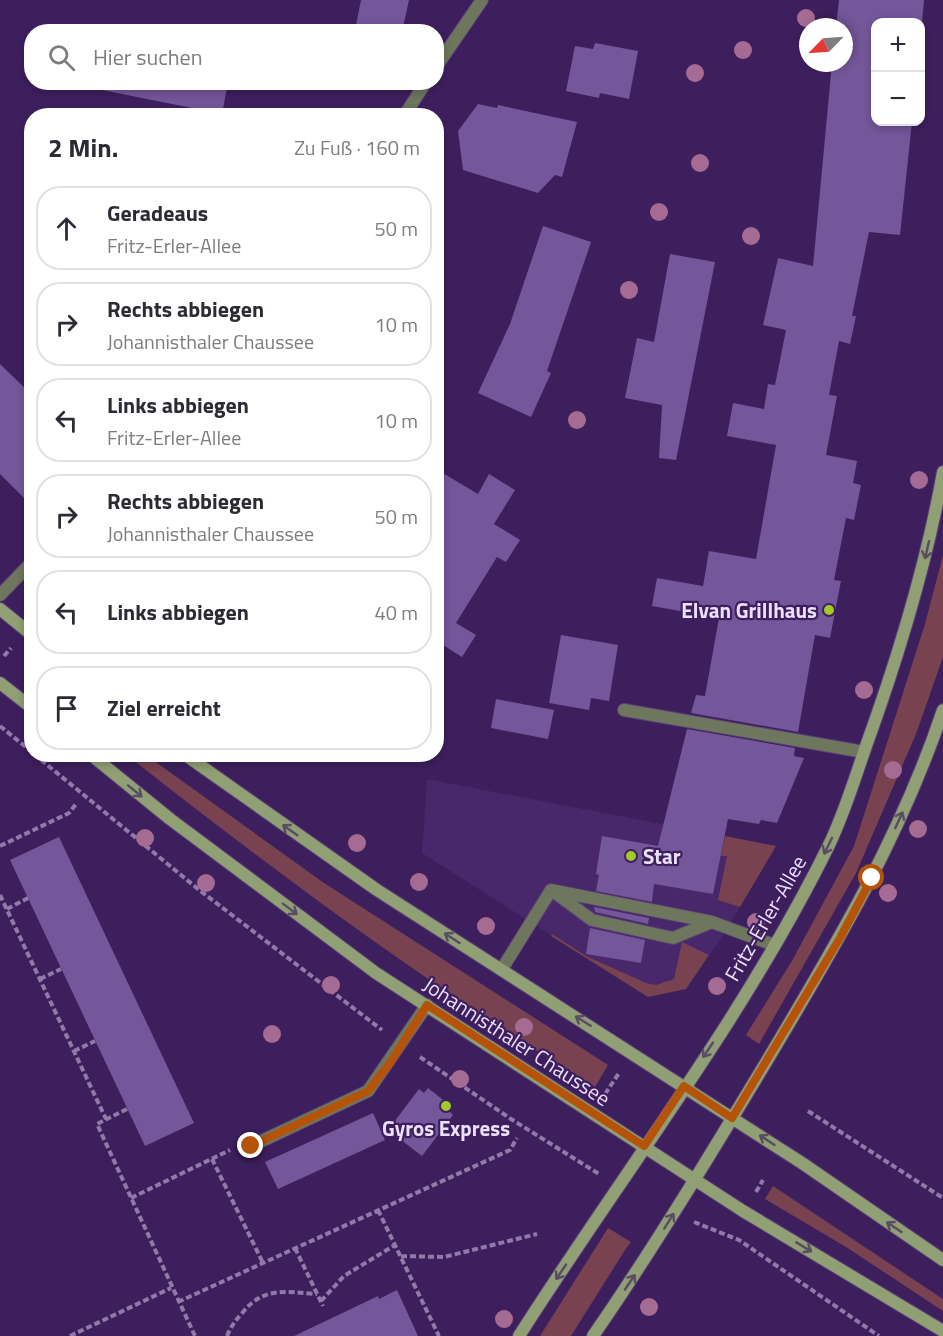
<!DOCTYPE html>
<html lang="de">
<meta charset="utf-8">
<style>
body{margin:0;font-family:"Titillium Web",sans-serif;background:#f2f2f3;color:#2b2b33}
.controls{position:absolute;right:18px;top:18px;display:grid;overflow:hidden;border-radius:12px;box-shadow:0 3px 9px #0003}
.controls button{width:54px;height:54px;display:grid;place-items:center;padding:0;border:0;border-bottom:2px solid #e1e1e2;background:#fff;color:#2b2b33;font:30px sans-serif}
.compass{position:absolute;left:799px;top:18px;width:54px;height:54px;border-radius:50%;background:#fff;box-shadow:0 3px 9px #0003;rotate:245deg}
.stop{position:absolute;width:18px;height:18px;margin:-14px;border:4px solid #b45309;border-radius:50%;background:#fff}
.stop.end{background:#b45309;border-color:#fff;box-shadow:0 2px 6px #0008}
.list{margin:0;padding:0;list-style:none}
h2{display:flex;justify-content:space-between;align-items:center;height:78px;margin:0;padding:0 24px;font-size:26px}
h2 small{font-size:20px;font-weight:400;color:#7c7c81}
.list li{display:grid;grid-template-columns:39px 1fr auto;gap:18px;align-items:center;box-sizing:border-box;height:84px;margin:0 12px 12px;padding:0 12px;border:2px solid #e1e1e2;border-radius:24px}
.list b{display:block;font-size:22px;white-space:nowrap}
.list p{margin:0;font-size:20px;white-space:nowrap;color:#7c7c81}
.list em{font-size:20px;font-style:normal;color:#7c7c81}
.icon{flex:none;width:33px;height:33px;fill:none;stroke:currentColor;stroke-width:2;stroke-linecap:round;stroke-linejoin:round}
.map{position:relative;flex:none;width:943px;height:1336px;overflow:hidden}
.search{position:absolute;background:#fff;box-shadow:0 3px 9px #0003;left:24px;top:24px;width:420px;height:66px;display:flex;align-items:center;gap:15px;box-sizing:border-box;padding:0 21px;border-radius:24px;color:#7c7c81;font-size:22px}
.panel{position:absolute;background:#fff;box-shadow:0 3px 9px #0003;left:24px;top:108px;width:420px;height:654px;border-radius:24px}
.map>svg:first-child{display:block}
.built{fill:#48276b}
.green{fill:#784250}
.building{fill:#74569a}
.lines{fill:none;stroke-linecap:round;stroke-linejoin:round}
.lane-casing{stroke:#593e77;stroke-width:14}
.street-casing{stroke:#593e77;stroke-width:14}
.secondary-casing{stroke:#593e77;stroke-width:14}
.path{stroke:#8f7aa9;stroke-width:4;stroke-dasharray:6 3;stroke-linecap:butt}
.lane{stroke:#6e775d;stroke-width:12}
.street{stroke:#6e775d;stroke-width:12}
.secondary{stroke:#909f74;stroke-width:12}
.tree{fill:#a66b92}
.oneway{stroke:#5a4c65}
.route{stroke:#b45309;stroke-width:8}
.poi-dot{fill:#a1c929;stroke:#3d1f5d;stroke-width:2}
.labels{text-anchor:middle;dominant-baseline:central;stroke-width:4.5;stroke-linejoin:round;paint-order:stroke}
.poi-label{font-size:21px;font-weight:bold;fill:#ebdffd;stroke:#3d1f5d;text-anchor:end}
.street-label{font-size:21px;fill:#ebdffd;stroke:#3d1f5d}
</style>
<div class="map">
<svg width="943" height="1336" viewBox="0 0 943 1336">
<rect width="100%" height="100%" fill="#3d1f5d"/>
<path class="built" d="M427 779 776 846 726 931 686 989 648 997 422 853Z"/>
<path class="green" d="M943 555V657L916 734 856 873 759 1044 746 1035 793 959 854 846 925 624Z
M127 755H146L324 883 608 1065 595 1087C432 988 276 873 127 755Z
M725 836 776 846 740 907 718 900 727 856H721Z
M552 934 586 956 646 983 656 985 674 979 682 942 709 955 686 989 648 997 551 936Z
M773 1186 943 1299V1311L846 1247 765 1199Z
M608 1228 631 1242 625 1250 571 1336H540Z"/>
<path class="building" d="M361 0H409L402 32H385L356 25Z
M839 0H924L921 33V22H876V122H912L900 235 869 232 852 316H856L850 344 839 341 829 395 837 396 826 455 857 461 853 483 861 485 854 520 846 518 834 580 841 581 830 638 815 635 798 732 691 713 696 695 705 696 719 618 652 606 657 578 703 586 709 551 756 559 776 445 727 436 733 403 764 409 768 384 775 385 786 330 763 325 778 258 813 266 832 63H844V27H836Z
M595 43 638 51 629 99 600 93 599 98 566 91 575 46 593 49Z
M104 82H228L222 114 102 90Z
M478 104 497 108 498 105 577 122 562 177 555 175 538 193 463 170 458 131Z
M543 226 591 242 547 371 551 373 531 417 478 393 510 324Z
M670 254 715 262 676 460 659 458 662 405 625 398 637 338 654 342Z
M0 364 32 395V506L0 474Z
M436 469 478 494 489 474 515 490 494 524 520 540 506 562 497 557 456 623 476 635 462 657 443 645 436 655Z
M561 635 618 645 609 701 591 698 589 710 549 703Z
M496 699 554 710 548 739 491 728Z
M687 729 795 748 794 756 804 758 777 823 761 820 759 824 728 819 713 894 654 884 652 902 596 891 599 875 596 874 602 836 658 846Z
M59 837 194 1123 145 1146 10 860Z
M594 907 649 918 648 924 595 912Z
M590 928 645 940 641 963 586 954Z
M428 1088 452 1107 449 1111 453 1115 422 1156 388 1130 419 1089 424 1093Z
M373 1113 385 1140 278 1189 265 1162Z
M397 1290 418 1336H294L378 1296 379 1299Z"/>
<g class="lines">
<defs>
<path id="lane" d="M624 710 864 752
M554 892 592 920 673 938 712 922
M502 969 551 890 712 922 774 945
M251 1146 368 1091 427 1005"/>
<path id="street" d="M436 67 482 0
M404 116 426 82
M0 595 32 562"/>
<path id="secondary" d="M0 609 32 635
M0 683 32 708
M90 754 170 819 376 973 743 1211 943 1331
M184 754 377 890 802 1163 943 1260
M519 1336C622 1174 744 1018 829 845 844 814 854 781 865 749 898 658 926 567 943 472
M593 1336C655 1246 712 1152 768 1059 836 945 901 836 943 710"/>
</defs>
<use href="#lane" class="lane-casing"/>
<use href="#street" class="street-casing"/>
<use href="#secondary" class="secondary-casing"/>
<path class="path" d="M4 656 11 648
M0 726 32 752
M34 754 198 889 382 1030
M0 846 69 813 76 804
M0 895 106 1119
M7 909 28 898
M40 979 61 969
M74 1051 95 1041
M420 1057 511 1119 599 1174
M605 1094 619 1073
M127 1109 97 1124 195 1336
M808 1111 943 1198
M212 1159 263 1263
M756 1192 763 1180
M131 1198 230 1150
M378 1210 439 1336
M694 1222 739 1240 879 1336
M295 1248 323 1306
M401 1256 444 1257 537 1234
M321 1301 344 1276 395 1245
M178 1302 510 1150 517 1138
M70 1336 171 1288
M227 1336C231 1326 236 1320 243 1312 264 1286 287 1292 317 1294"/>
<use href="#lane" class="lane"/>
<use href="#street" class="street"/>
<use href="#secondary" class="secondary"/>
</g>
<g class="tree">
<circle cx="806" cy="18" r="9"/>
<circle cx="743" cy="50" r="9"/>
<circle cx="695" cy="73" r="9"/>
<circle cx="700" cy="163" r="9"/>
<circle cx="659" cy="212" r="9"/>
<circle cx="751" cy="236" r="9"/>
<circle cx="629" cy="290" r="9"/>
<circle cx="577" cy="420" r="9"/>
<circle cx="919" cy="480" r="9"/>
<circle cx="864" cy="690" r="9"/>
<circle cx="893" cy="770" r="9"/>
<circle cx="918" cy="829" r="9"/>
<circle cx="145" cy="838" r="9"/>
<circle cx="357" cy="843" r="9"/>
<circle cx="419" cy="882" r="9"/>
<circle cx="206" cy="883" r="9"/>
<circle cx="888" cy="893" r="9"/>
<circle cx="756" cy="922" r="9"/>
<circle cx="486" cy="926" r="9"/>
<circle cx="331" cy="985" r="9"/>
<circle cx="717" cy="986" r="9"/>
<circle cx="524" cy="1027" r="9"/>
<circle cx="272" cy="1034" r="9"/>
<circle cx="460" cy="1079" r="9"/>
<circle cx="649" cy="1307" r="9"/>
<circle cx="504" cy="1319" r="9"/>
</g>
<defs><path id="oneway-shaft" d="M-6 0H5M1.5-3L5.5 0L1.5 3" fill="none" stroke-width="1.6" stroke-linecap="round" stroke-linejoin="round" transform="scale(1.5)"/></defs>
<g class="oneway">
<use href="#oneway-shaft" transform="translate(927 550) rotate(103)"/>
<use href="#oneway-shaft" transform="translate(135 791) rotate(39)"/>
<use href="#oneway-shaft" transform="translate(899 820) rotate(-65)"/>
<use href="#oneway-shaft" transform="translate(290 830) rotate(-145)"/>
<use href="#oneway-shaft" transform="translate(828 846) rotate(116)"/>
<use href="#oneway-shaft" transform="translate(290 909) rotate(37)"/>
<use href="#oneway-shaft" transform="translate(452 938) rotate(-147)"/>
<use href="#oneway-shaft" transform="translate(583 1021) rotate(-148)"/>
<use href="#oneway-shaft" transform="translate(708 1050) rotate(124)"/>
<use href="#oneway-shaft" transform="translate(767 1140) rotate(-147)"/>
<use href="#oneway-shaft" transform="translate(669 1221) rotate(-58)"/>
<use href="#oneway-shaft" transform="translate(894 1227) rotate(-146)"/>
<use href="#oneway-shaft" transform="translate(804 1247) rotate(31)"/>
<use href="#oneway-shaft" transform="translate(561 1272) rotate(124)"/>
<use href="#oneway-shaft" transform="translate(630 1282) rotate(-56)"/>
</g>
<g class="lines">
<path class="route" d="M251 1146 368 1091 390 1063 427 1005 644 1146 684 1086 732 1118 840 938 872 878"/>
</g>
<g class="poi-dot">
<circle cx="829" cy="610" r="6"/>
<circle cx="631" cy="856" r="6"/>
<circle cx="446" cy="1106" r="6"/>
</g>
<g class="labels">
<g class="poi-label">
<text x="817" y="610">Elvan Grillhaus</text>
<text x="643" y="856" text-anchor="start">Star</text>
<text x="446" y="1128" text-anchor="middle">Gyros Express</text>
</g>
<g class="street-label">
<text transform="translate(765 918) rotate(-60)">Fritz-Erler-Allee</text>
<text transform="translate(517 1041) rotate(33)">Johannisthaler Chaussee</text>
</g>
</g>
</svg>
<div class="controls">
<button>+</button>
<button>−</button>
</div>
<svg class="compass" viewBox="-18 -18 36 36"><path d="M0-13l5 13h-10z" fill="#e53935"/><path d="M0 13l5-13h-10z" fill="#7c7c81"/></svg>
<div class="stop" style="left:872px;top:878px"></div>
<div class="stop end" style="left:251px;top:1146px"></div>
<div class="search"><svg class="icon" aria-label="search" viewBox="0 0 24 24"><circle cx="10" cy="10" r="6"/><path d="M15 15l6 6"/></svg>Hier suchen</div>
<section class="panel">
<h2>2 Min.<small>Zu Fuß · 160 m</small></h2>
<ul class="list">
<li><svg class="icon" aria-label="ahead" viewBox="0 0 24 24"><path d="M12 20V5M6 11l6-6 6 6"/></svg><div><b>Geradeaus</b><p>Fritz-Erler-Allee</p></div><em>50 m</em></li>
<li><svg class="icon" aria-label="right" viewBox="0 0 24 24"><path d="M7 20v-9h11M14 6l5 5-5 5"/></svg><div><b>Rechts abbiegen</b><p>Johannisthaler Chaussee</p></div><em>10 m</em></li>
<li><svg class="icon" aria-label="left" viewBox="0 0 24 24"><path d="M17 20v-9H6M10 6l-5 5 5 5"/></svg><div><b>Links abbiegen</b><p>Fritz-Erler-Allee</p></div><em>10 m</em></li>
<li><svg class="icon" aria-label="right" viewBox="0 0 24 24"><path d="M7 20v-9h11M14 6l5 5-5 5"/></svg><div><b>Rechts abbiegen</b><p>Johannisthaler Chaussee</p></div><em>50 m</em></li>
<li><svg class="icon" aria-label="left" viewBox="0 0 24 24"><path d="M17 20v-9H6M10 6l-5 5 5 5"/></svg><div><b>Links abbiegen</b></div><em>40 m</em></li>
<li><svg class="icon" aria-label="arrive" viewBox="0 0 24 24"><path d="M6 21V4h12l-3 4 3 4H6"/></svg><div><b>Ziel erreicht</b></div></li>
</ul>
</section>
</div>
